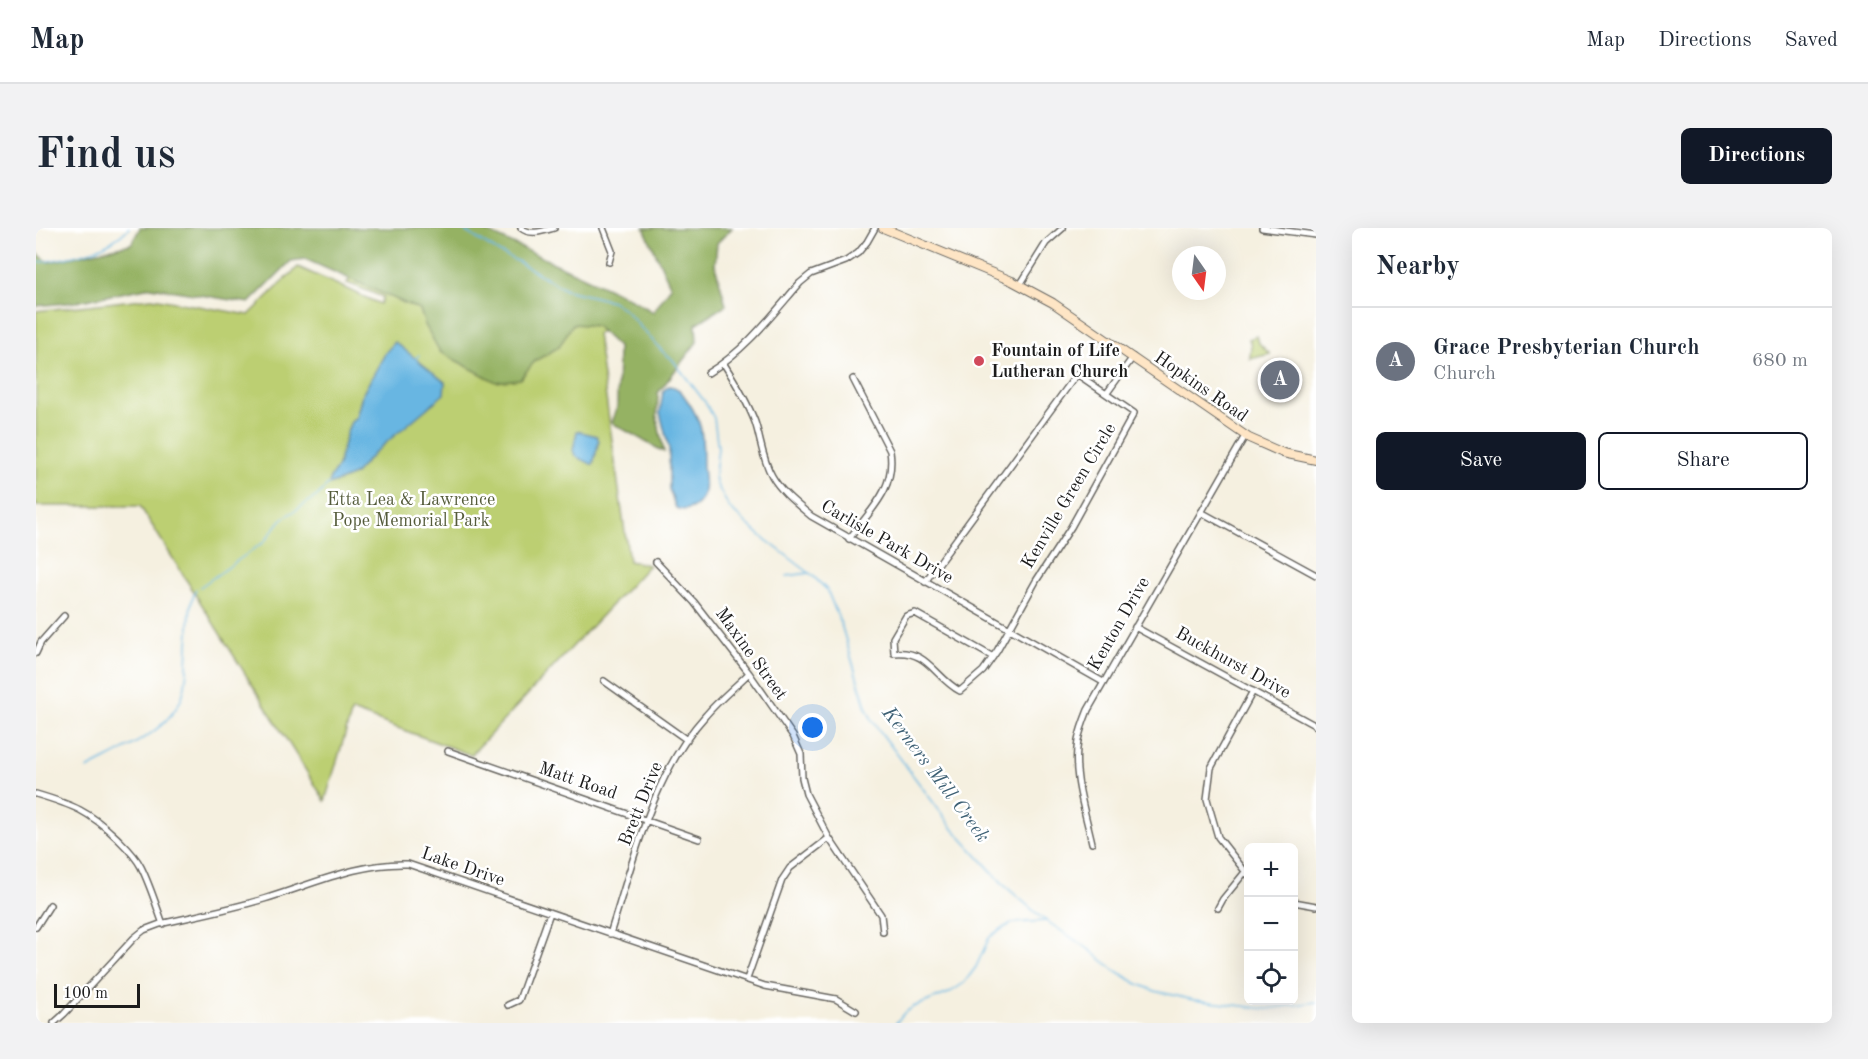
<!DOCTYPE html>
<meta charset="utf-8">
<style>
body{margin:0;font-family:"Old Standard TT",serif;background:#f2f2f3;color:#1f2937}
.controls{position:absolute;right:18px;bottom:18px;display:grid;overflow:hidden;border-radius:9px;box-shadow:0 6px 24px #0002}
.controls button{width:54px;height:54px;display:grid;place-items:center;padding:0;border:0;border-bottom:2px solid #e0e1e3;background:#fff;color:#1f2937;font:30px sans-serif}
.compass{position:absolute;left:1136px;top:18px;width:54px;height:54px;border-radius:50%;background:#fff;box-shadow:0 6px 24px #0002;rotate:166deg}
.scale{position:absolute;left:18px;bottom:15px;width:86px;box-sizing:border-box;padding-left:6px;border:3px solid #1c1c1c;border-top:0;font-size:16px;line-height:21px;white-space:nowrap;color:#1c1c1c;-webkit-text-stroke:4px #fff;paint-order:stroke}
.you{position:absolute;left:777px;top:500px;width:21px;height:21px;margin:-15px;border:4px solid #fff;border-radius:50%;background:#1a73e8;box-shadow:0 0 0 9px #1a73e833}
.badge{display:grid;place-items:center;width:39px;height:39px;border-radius:50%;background:#111827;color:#fff;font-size:20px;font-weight:700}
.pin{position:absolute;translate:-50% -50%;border:3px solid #fff;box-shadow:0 2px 6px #0006}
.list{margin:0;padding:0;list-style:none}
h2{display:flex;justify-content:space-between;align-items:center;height:78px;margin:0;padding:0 24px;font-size:26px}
h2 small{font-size:20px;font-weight:400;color:#747a83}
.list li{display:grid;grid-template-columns:39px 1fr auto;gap:18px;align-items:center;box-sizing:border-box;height:108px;padding:0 24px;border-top:2px solid #e0e1e3}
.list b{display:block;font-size:22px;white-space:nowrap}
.list p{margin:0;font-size:20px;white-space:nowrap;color:#747a83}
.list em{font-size:20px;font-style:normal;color:#747a83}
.actions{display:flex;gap:12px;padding:18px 24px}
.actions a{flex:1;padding:14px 0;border:2px solid #111827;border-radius:9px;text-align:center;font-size:21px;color:#111827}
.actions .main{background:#111827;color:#fff}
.icon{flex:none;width:33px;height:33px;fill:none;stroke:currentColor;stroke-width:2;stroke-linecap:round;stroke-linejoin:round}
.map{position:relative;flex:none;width:1280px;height:795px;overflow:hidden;border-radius:9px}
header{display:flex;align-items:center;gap:36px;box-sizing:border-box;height:84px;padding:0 30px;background:#fff;border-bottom:2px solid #e0e1e3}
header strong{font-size:28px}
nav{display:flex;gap:33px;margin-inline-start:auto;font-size:21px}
.intro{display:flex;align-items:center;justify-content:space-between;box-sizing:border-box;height:144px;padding:0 36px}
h1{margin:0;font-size:42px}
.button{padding:15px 27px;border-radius:9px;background:#111827;color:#fff;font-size:21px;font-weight:700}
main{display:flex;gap:36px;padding:0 36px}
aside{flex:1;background:#fff;border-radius:9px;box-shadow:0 6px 24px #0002}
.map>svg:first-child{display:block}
.green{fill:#bccf72;stroke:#6c7647;stroke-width:1.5}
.forest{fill:#95b264;stroke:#586740;stroke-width:1.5}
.water{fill:#67b6e2;stroke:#42697f;stroke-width:1.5}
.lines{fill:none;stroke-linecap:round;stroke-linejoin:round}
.stream{stroke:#67b6e2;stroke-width:1.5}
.minor-casing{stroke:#686661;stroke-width:8}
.secondary-casing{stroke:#686661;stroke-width:10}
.minor{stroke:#fff;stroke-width:5}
.secondary{stroke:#fee5c5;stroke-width:8}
.poi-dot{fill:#d1495b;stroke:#fff;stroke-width:2}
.labels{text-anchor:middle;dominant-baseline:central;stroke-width:5;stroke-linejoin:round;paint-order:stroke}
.poi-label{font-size:18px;font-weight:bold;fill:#1c1c1c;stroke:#fff;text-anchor:start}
.street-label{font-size:18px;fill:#1c1c1c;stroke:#fff}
.park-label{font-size:18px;fill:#545b3a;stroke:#fff}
.water-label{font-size:20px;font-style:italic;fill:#3e6175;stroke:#fff}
</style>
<header>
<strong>Map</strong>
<nav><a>Map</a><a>Directions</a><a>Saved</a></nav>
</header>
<div class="intro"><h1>Find us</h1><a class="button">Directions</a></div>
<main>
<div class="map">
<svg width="1280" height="795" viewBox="0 0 1280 795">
<rect width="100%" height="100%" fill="#fff"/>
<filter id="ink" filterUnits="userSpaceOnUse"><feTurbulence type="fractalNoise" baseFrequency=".0167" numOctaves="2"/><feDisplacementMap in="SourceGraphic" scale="12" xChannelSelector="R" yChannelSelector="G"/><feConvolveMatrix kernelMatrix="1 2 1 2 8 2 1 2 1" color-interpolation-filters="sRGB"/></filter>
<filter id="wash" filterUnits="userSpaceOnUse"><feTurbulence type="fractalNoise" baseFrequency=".008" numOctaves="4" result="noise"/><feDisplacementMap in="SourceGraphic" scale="24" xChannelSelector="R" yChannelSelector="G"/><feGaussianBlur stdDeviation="1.35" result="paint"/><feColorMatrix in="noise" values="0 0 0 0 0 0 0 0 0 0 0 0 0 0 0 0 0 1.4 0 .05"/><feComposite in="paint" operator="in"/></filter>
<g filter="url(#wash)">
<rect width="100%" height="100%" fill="#f5f0e0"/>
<path class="green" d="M347 0 578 96 561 106 593 333 613 337 435 527 316 483 289 573 104 278H0V83L116 70 213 87 262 39 344 76 347 69 311 55Z
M1221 108 1223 115 1234 126 1214 131 1215 117 1213 111Z"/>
<path class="forest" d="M104 0H443L597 72 617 84 635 59 608 0H696L681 15 679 37 690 77 660 96 661 114 622 165 621 190 628 224 576 195 581 179 582 119 560 98 537 96 523 119 499 133 484 151 460 154 404 124 389 97 384 82 269 31 255 33 213 75 115 59 40 74 0 78V25L13 34 95 16Z"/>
<path class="water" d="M359 114 409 154 408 166 339 224 318 247 293 257 294 250 302 238 311 203 315 194 320 190 326 167 350 124Z
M633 158C642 158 647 165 651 172 669 198 666 209 667 239 668 248 670 259 667 267 663 278 651 285 640 280L633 261V221L624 185 627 163Z
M541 203 561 208 563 213 557 237 539 228 537 222Z"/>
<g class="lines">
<path class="stream" d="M424 0 464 25 483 34 530 62 576 73 588 81 627 124 636 131 669 174 678 190 682 220 679 246 680 255 694 281 725 308 776 347 791 362 805 396 830 479 837 494 918 602 969 658 1006 690 1054 722 1077 741 1100 755 1119 763 1158 772 1231 781 1280 774
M0 35C32 30 69 25 93 0
M379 131 383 127
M751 348 773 345
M164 359 228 314 245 292 281 268 293 256
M51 541C84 523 139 502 148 462 152 447 151 430 152 416 154 397 152 378 160 361
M860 795 868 785 877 779 913 765 928 755 940 739 953 710 959 705 976 695 1010 693"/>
</g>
</g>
<g filter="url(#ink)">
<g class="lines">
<defs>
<path id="minor" d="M485 0C495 8 507 3 518 0
M567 0 576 23 573 34
M1226 0 1280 7
M984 57 1010 15 1027 0
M688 136C700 155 711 173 719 194 725 212 726 231 736 248 745 264 761 276 775 288L1067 454
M672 145C710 122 736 87 764 55L775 46 810 33 822 25 831 14 839 0
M1071 165 1097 129
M1165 284 1280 347
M813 311C834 282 860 262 854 223L817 151
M620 334 658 374 713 445 757 508 765 526 766 550 770 566 793 610 845 687 847 704
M889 354 1041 146 1098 185 1035 299 1000 353 961 423 947 443 924 463C899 450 892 421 858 425L857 410 870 388 879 385 957 429
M1099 399 1280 498
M0 425 5 414 28 388
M568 453 651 512
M412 523 663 611
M0 566C37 577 53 583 81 610 90 619 99 627 105 639 114 657 120 677 127 696
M1056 615C1049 583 1036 546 1042 513 1044 502 1048 492 1052 482L1209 208
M1212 647 1182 609 1171 571 1175 540 1217 463
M1258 674 1280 678
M1182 680 1187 671 1209 644
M0 699 14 677
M574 706C598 632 616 546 670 487 683 472 699 459 713 445
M711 751 746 652 754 640 793 610
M472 777 483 772 514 685
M18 795 28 786 98 710 108 702 124 696C158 688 194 681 228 671 275 657 323 634 372 636L729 758 800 771 820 783"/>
<path id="secondary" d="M847 0 976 53 1017 75 1213 210 1247 225 1280 232"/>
</defs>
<use href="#minor" class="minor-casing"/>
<use href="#secondary" class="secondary-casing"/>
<use href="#minor" class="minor"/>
<use href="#secondary" class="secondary"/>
</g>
</g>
<circle class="poi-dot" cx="943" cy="133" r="6"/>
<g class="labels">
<g class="poi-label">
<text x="955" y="123">Fountain of Life<tspan x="955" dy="21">Lutheran Church</tspan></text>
</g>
<g class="street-label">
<text transform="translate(1165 159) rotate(35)">Hopkins Road</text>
<text transform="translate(1033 268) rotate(-59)">Kenville Green Circle</text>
<text transform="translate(851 314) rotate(30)">Carlisle Park Drive</text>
<text transform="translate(1083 396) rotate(-60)">Kenton Drive</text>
<text transform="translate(715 426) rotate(54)">Maxine Street</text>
<text transform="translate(1197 435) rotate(29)">Buckhurst Drive</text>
<text transform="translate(542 553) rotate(19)">Matt Road</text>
<text transform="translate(605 576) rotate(-68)">Brett Drive</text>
<text transform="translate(427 639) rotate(19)">Lake Drive</text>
</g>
<g class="park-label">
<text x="375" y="272">Etta Lea &amp; Lawrence<tspan x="375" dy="21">Pope Memorial Park</tspan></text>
</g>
<g class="water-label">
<text transform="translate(899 547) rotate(53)">Kerners Mill Creek</text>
</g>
</g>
</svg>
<div class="controls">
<button>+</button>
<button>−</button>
<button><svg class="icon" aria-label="locate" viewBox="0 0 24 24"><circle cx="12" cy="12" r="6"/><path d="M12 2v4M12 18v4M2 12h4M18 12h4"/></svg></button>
</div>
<svg class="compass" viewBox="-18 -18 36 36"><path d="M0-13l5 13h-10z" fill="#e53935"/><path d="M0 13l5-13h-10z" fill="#747a83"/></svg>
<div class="scale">100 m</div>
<div class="you"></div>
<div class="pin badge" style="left:1244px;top:152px;background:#6b7280">A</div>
</div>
<aside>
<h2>Nearby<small></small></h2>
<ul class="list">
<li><span class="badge" style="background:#6b7280">A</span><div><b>Grace Presbyterian Church</b><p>Church</p></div><em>680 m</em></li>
</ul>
<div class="actions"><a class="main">Save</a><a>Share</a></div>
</aside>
</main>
